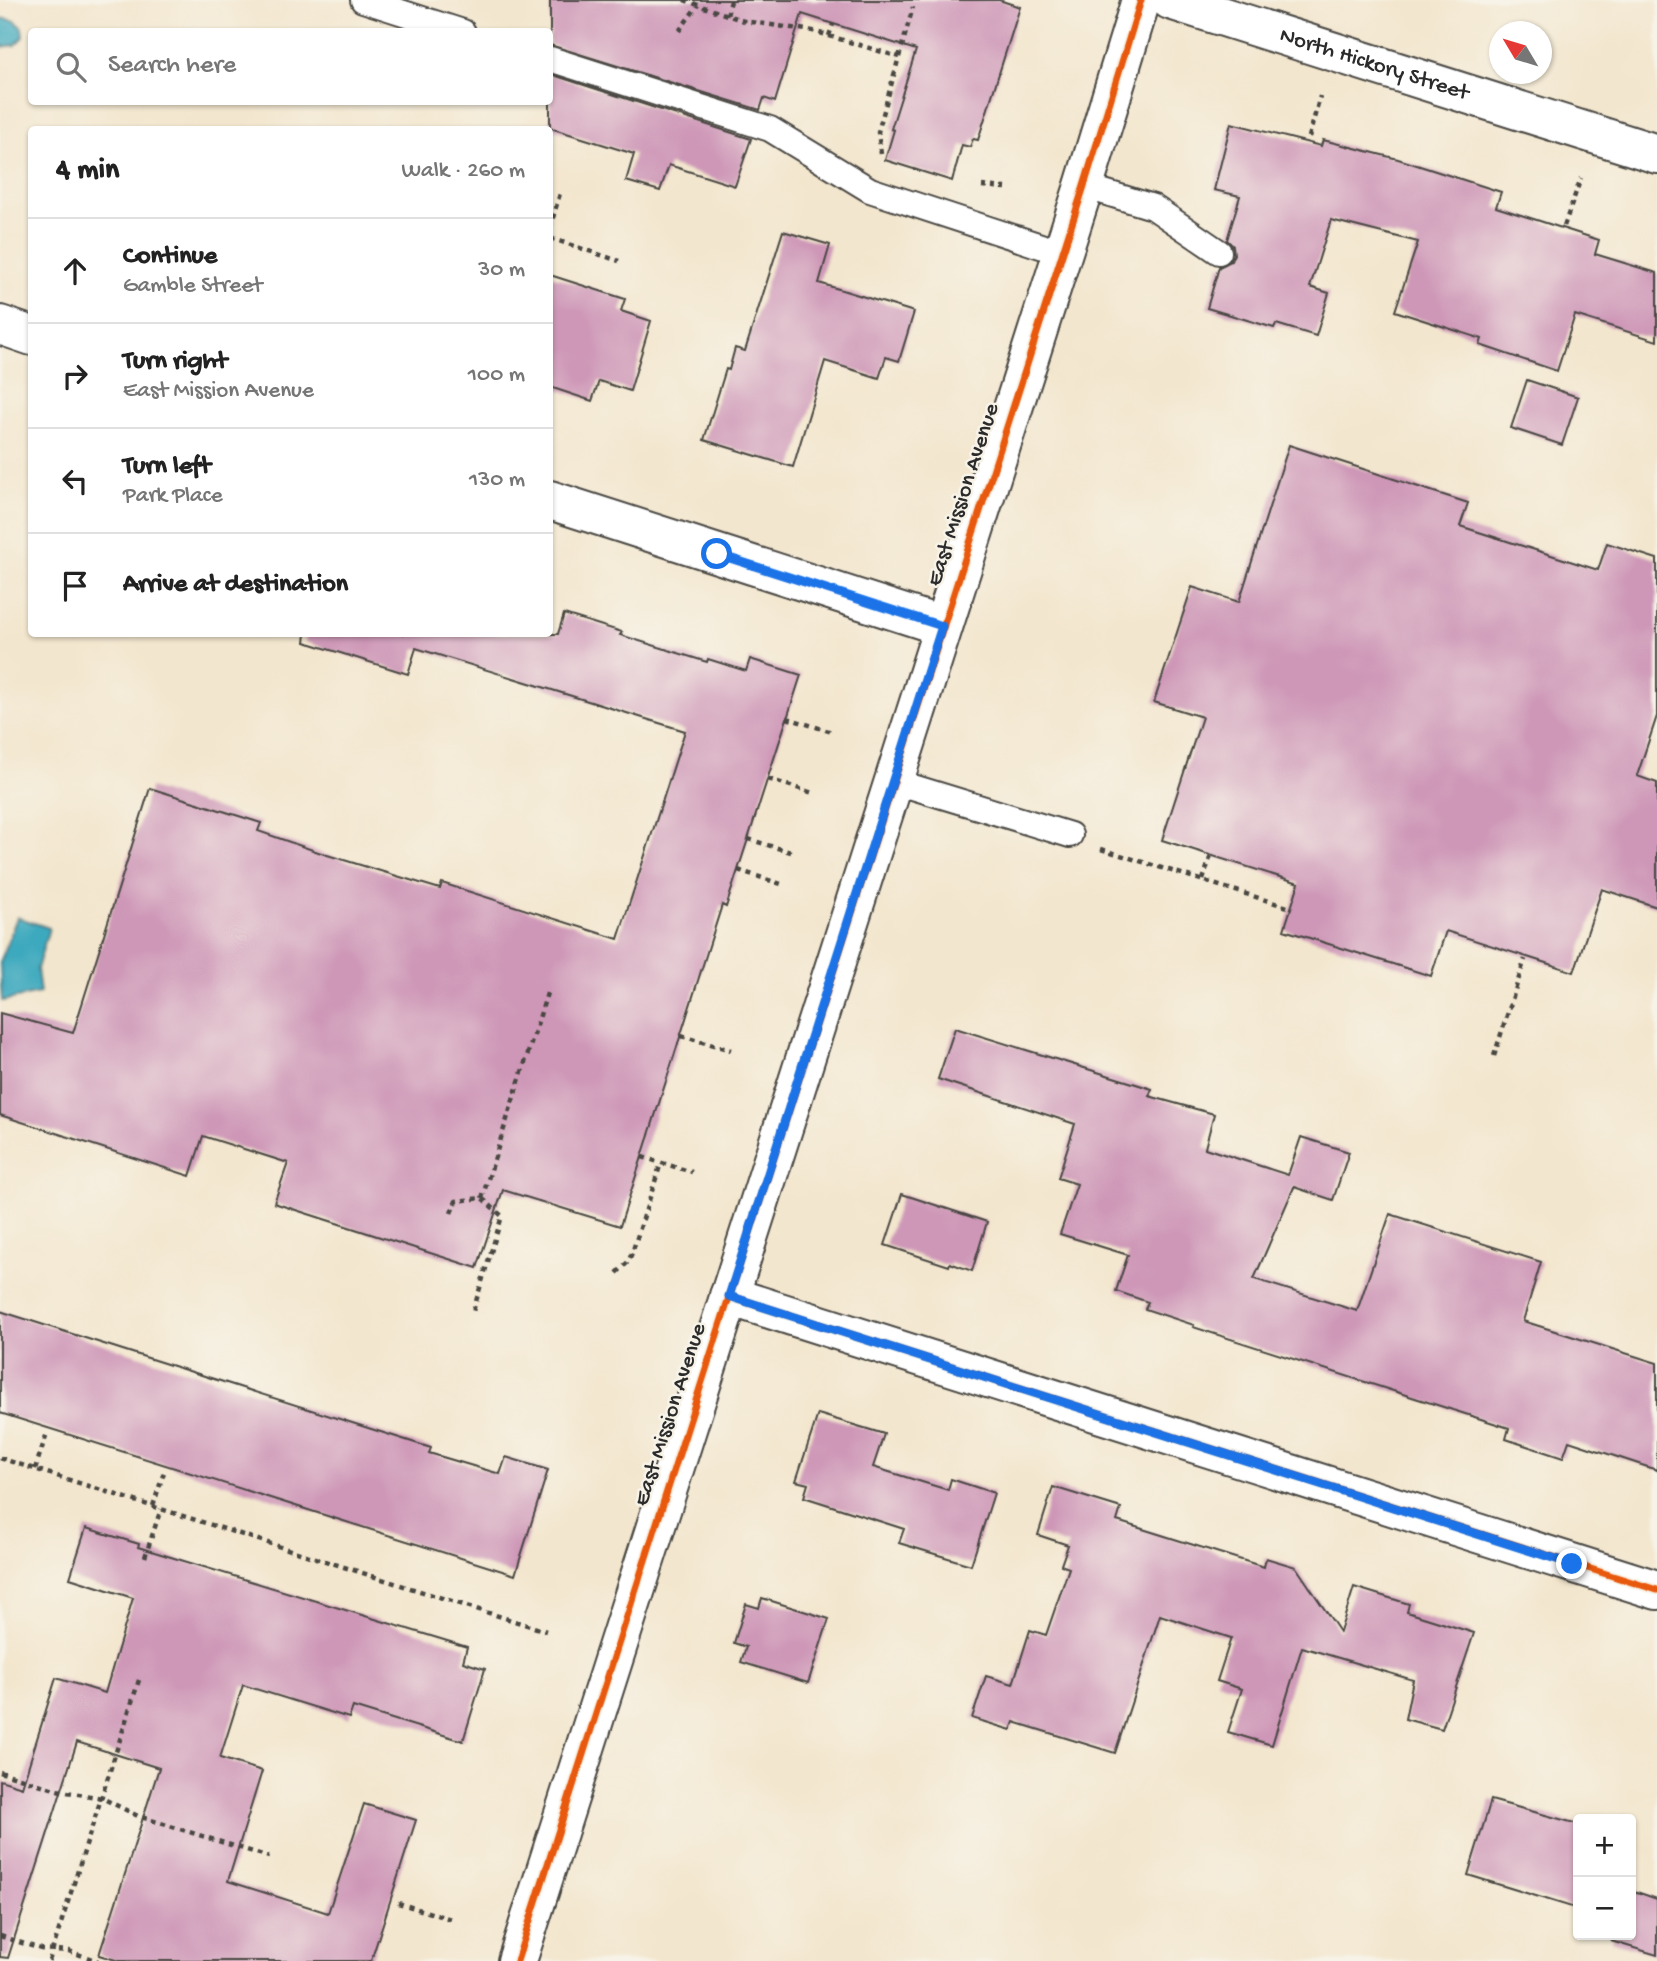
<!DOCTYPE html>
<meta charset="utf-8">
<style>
body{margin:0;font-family:"Gochi Hand",sans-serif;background:#f6f6f6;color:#222}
.controls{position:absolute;right:21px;bottom:21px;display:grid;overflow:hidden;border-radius:7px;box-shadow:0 2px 5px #0004}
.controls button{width:63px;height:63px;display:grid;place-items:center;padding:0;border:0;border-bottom:2px solid #e0e0e0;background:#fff;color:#222;font:35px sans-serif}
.compass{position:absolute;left:1489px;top:21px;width:63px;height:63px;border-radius:50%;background:#fff;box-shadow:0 2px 5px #0004;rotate:308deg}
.stop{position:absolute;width:21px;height:21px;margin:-16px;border:5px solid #1a73e8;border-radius:50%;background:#fff}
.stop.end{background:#1a73e8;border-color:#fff;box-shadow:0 2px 7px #0008}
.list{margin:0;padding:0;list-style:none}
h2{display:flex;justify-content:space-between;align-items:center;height:91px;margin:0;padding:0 28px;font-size:30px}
h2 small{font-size:23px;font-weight:400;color:#767676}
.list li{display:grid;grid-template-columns:46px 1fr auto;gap:21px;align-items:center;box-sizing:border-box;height:105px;padding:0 28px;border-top:2px solid #e0e0e0}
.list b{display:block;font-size:26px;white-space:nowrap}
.list p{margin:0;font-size:23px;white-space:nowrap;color:#767676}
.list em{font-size:23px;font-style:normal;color:#767676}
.icon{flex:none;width:38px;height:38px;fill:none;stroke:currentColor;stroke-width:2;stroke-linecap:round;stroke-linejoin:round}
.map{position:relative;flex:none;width:1657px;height:1961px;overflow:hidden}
.search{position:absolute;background:#fff;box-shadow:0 2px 5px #0004;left:28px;top:28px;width:525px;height:77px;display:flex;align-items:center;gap:18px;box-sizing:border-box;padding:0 24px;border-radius:7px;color:#767676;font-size:26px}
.panel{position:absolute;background:#fff;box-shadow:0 2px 5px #0004;left:28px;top:126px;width:525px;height:511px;border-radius:7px}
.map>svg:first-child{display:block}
.water{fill:#3ea9be;stroke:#346a74;stroke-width:2}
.building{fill:#ce97b7}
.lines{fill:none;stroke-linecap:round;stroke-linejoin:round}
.lane-casing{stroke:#494743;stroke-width:28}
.street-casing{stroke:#494743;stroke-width:42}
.secondary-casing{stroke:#494743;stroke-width:42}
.path{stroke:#494743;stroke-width:4.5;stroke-dasharray:5 5;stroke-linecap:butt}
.lane{stroke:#fff;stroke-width:24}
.street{stroke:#fff;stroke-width:38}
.secondary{stroke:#fff;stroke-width:38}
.cycleway-casing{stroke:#f7f3e8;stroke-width:11}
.cycleway{stroke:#e8590c;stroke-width:7}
.route{stroke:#1a73e8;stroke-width:9}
.labels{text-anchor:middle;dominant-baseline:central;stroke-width:5;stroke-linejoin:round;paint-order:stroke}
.street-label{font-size:23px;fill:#2b2b2b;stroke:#f7f3e8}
</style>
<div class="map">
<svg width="1657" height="1961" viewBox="0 0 1657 1961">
<rect width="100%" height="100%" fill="#f7f3e8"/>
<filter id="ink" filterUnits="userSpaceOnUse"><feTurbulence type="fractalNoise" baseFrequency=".0143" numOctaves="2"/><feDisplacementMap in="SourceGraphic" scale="14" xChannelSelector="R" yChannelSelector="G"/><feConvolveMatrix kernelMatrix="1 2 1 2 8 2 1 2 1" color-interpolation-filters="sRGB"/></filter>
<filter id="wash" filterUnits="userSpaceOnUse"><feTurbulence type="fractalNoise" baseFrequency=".00686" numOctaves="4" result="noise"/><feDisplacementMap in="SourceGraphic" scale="28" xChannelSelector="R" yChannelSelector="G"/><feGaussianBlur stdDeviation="1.57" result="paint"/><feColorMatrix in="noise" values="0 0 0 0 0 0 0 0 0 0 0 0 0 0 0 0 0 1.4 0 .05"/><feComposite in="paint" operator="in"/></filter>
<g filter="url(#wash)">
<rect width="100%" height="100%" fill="#f3e6ce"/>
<path class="water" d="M0 18 16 21 22 28 23 37 15 45 0 47Z
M17 917 49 928 37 969 40 993 2 1001 0 963Z"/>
<g id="blocks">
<path class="building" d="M550 0H999L1020 7 978 140 973 139 970 147 962 145 952 181 885 160 894 130 891 129 916 50 802 14 775 102 764 98 760 110 550 45Z
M550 74 751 139 735 186 669 165 660 191 626 181 634 154 550 128Z
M1231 123 1321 146 1323 140 1398 159 1501 192 1496 207 1599 240 1595 254 1657 273V341L1575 315 1557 371 1480 345 1482 339 1395 311 1418 242 1331 220 1310 287 1329 293 1316 336 1276 324 1274 328 1207 308 1219 267 1231 261 1234 254 1233 246 1227 240 1240 196 1214 190Z
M783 231 830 245 819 283 914 312 899 361 886 357 879 378 825 361 793 467 704 440 726 369 729 370 735 348 745 351Z
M550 275 625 299 621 311 651 321 630 391 599 381 592 401 550 387Z
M1527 380 1578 397 1562 445 1511 428Z
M1289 445 1468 503 1460 526 1598 570 1607 543 1657 559V716L1637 776 1657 783V907L1602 889 1574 972 1446 931 1431 976 1284 930 1299 883 1162 840 1202 717 1154 702 1192 587 1239 602Z
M564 614 622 632 620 635 707 662 708 659 746 671 750 659 801 675 726 907 722 905 620 1226 503 1190 477 1268 274 1203 288 1163 203 1136 190 1176 0 1115V1013L73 1033 150 788 261 823 258 831 324 854 440 889 442 883 618 939 685 731 416 648 408 674 305 642 306 634H558Z
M955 1028 1152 1089 1149 1096 1214 1114 1205 1148 1288 1175 1301 1137 1349 1152 1333 1200 1294 1187 1254 1279 1357 1311 1390 1214 1541 1262 1523 1321 1657 1363V1470L1569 1441 1563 1458 1506 1439 1509 1428 1193 1327 1194 1325 1145 1309 1148 1302 1116 1291 1128 1255 1060 1234 1077 1184 1058 1178 1075 1124 938 1079Z
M902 1194 987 1222 972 1271 950 1263 949 1266 885 1245Z
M0 1311 431 1448 429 1453 500 1474 506 1457 548 1470 515 1575 0 1413Z
M818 1414 884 1434 873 1467 948 1490 951 1479 994 1493 971 1565 899 1543 904 1529 804 1497 808 1484 796 1481Z
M1053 1487 1121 1508 1117 1521 1264 1567 1266 1558 1296 1567 1340 1632 1354 1587 1409 1604 1407 1612 1474 1633 1442 1729 1405 1719 1413 1680 1302 1647 1272 1745 1228 1732 1242 1689 1217 1681 1231 1638 1160 1615 1115 1753 1014 1722 1011 1730 972 1718 986 1676 1013 1684 1030 1630 1046 1635 1069 1568 1061 1565 1068 1545 1038 1535Z
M86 1528 139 1544 138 1547 467 1647 463 1662 485 1669 463 1741 353 1707 349 1718 243 1685 220 1758 262 1771 228 1881 328 1913 364 1804 416 1820 371 1961H119L99 1955 159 1768 77 1742 8 1958 0 1957V1780L22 1787 56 1678 105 1693 133 1598 70 1578Z
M762 1598 829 1619 808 1683 741 1662 746 1647 734 1643 746 1604 759 1608Z
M1491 1800 1578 1824V1909L1468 1875Z
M1631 1890 1657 1899V1955L1611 1941 1613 1935H1631Z"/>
</g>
</g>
<g filter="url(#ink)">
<use href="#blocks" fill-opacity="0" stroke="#494743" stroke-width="2"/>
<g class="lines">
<defs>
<path id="lane" d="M363 0 463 32
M550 59 770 129 870 190 1062 253
M1084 186 1153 207 1219 252
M893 781 1070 835"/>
<path id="street" d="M0 325 32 336
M550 500 942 626
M729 1296 1657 1590"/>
<g id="secondary">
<path id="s1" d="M1170 0 1657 154"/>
<path d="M517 1961 1084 186 1141 0"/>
</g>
</defs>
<use href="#lane" class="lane-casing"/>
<use href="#street" class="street-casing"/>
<use href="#secondary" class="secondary-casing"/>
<path class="path" d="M684 0 744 21 813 31 899 57
M727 15 731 1
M679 31 698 5
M829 36 833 24
M1309 137 1320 96
M881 154 878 132 913 7
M982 186 1006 188
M1564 226 1581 178
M550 228 561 190
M550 238 619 261
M787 718 832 732
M768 779 813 793
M748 839 794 853
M1101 849 1291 908
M738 870 784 885
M1203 880 1211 855
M681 1036 731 1050
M1494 1056 1525 959
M642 1157 692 1172
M482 1198 548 990
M451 1213 456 1201 482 1198 502 1216 473 1311
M617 1273 628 1262 632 1253 661 1163
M0 1458 546 1631
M35 1469 47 1433
M153 1506 164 1472
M145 1557 161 1509
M0 1772 61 1791 102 1798 138 1816 269 1857
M398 1903 454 1920
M0 1936 41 1949 69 1951 98 1961
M49 1961 139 1680"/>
<use href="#lane" class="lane"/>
<use href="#street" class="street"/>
<use href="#secondary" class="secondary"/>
<defs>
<path id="cycleway" d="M729 1296 1657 1590
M517 1961 1084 186 1141 0"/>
</defs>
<use href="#cycleway" class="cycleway-casing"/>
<use href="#cycleway" class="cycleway"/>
</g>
</g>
<g class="lines" filter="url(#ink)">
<path class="route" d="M717 554 942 626 729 1296 1572 1564"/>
</g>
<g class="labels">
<g class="street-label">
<text stroke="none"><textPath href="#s1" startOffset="214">North Hickory Street</textPath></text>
<text transform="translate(964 495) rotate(-72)">East Mission Avenue</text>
<text transform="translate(671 1415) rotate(-72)">East Mission Avenue</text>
</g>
</g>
</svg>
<div class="controls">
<button>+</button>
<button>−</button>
</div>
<svg class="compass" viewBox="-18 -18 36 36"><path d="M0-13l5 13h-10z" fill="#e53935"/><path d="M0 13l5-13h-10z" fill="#767676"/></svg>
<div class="stop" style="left:717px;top:554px"></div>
<div class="stop end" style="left:1572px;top:1564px"></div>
<div class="search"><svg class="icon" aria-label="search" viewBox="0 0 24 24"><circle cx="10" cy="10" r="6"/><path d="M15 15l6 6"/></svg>Search here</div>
<section class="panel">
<h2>4 min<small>Walk · 260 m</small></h2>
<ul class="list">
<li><svg class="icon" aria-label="ahead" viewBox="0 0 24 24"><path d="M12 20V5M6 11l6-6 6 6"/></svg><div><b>Continue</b><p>Gamble Street</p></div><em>30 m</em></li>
<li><svg class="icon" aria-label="right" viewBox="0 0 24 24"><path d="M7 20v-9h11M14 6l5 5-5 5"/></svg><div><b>Turn right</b><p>East Mission Avenue</p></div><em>100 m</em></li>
<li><svg class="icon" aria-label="left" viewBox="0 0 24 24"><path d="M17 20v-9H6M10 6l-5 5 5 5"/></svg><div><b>Turn left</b><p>Park Place</p></div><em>130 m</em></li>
<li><svg class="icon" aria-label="arrive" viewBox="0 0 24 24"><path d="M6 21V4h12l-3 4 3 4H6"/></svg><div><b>Arrive at destination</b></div></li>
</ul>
</section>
</div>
